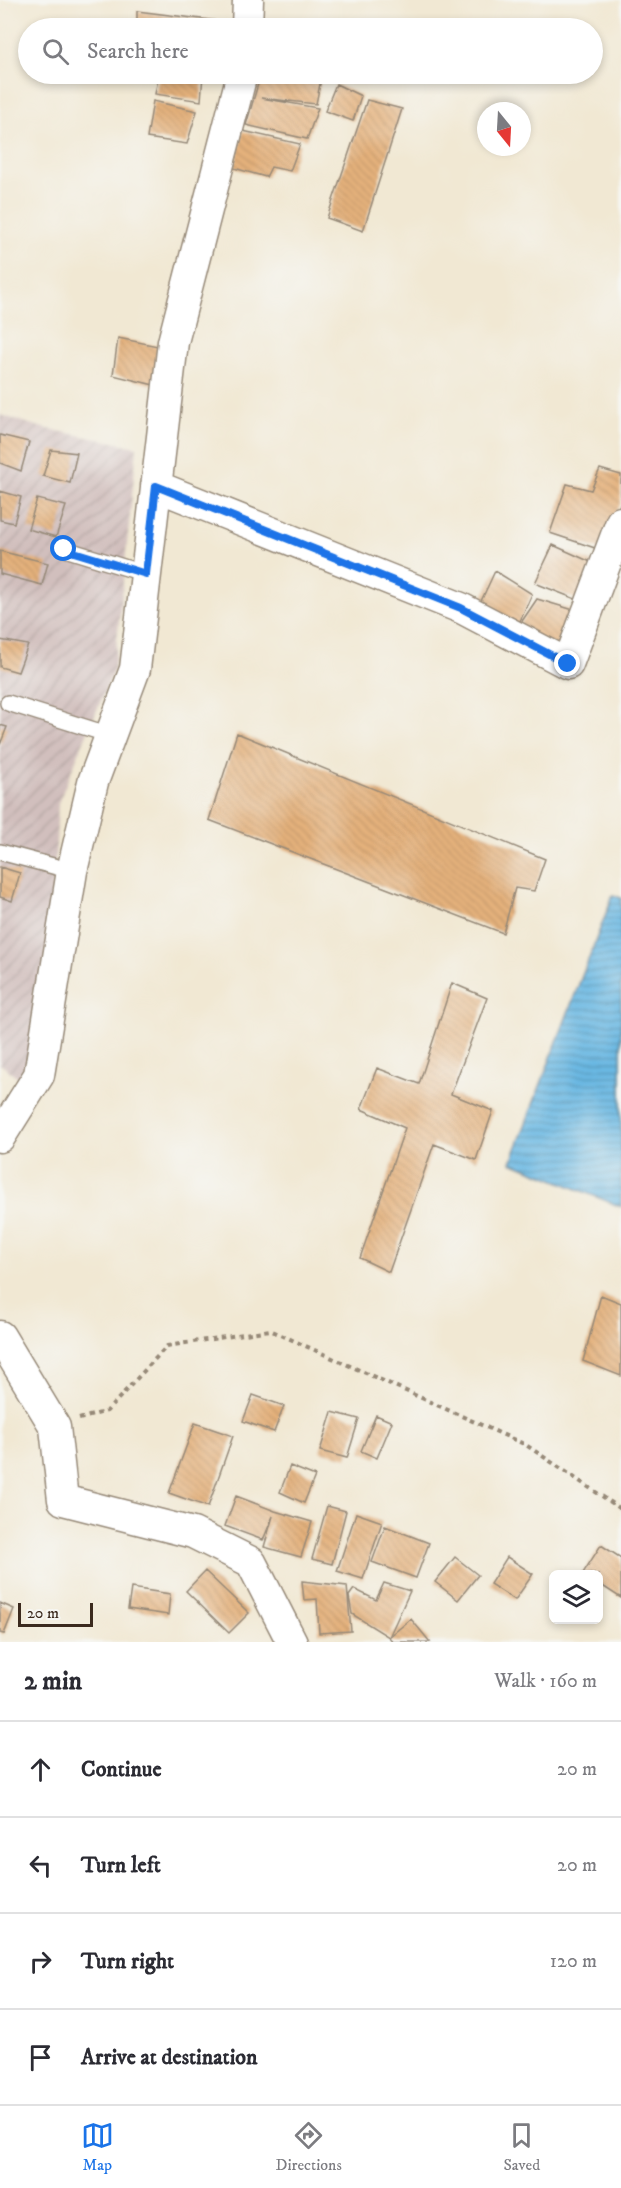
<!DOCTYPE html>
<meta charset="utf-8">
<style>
body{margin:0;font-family:"IM FELL DW Pica",serif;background:#f2f2f3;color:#2b2b33}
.controls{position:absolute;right:18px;bottom:18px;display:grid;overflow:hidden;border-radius:9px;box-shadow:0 3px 9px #0003}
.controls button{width:54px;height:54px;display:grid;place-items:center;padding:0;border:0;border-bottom:2px solid #e1e1e2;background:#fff;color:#2b2b33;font:30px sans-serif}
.compass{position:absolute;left:477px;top:102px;width:54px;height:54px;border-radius:50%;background:#fff;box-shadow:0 3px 9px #0003;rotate:162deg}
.scale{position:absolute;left:18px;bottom:15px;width:75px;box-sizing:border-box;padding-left:6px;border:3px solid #3b2a1e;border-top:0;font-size:16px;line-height:21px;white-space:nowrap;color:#3b2a1e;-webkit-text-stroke:4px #f6f6f2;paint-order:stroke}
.stop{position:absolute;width:18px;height:18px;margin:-14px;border:4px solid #1a73e8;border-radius:50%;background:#fff}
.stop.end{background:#1a73e8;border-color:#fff;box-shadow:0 2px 6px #0008}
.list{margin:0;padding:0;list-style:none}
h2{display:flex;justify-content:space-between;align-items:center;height:78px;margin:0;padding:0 24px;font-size:26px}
h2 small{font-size:20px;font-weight:400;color:#7c7c81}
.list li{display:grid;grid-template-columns:39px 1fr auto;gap:18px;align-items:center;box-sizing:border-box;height:96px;padding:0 24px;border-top:2px solid #e1e1e2}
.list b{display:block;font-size:22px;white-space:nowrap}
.list em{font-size:20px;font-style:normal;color:#7c7c81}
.icon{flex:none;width:33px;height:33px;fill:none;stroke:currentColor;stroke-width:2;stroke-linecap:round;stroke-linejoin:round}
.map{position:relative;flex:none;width:621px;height:1642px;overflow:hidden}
.search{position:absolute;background:#fff;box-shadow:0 3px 9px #0003;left:18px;right:18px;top:18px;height:66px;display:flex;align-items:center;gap:15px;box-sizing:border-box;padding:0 21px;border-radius:33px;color:#7c7c81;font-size:22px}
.sheet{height:462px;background:#fff}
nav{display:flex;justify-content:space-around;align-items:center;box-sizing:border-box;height:84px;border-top:2px solid #e1e1e2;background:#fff;font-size:16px;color:#7c7c81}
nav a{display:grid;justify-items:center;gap:3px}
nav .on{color:#1a73e8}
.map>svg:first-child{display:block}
.industrial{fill:url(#industrial-furrows)}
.water{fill:url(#water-rules);stroke:#527180;stroke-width:1.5}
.building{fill:url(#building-back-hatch)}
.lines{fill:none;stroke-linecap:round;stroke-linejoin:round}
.service-casing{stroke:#968978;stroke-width:18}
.minor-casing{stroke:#968978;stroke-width:33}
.path{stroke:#968978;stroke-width:4;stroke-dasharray:4.5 4.5;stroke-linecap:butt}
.service{stroke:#fff;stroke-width:15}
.minor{stroke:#fff;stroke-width:30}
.route{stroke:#1a73e8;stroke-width:8}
</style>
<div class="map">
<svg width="621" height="1642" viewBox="0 0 621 1642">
<defs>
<pattern id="industrial-furrows" width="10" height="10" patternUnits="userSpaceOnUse" patternTransform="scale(1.5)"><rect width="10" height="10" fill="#d1bfbd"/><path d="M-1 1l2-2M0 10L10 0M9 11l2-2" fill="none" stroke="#b4a4a2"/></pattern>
<pattern id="water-rules" width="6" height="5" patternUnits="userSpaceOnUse" patternTransform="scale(1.5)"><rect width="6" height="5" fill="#69b8e3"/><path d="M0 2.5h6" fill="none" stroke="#5896b7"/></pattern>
<pattern id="building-back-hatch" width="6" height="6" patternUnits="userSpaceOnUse" patternTransform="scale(1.5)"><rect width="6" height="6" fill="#e4b17b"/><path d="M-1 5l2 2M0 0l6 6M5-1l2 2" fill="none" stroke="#c4986a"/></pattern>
</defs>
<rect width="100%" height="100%" fill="#f6f6f2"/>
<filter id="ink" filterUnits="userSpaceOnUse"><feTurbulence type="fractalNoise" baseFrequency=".0167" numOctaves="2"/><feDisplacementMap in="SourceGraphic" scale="12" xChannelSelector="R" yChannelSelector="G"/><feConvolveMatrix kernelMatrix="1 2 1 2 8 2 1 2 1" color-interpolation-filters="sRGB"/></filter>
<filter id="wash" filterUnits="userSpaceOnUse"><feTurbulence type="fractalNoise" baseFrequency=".008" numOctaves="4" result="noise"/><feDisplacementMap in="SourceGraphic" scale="24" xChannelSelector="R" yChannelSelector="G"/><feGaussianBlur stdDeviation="1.35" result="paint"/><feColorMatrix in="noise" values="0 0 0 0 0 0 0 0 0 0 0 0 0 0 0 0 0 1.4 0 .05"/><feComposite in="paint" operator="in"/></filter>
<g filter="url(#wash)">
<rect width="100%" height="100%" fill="#f1e8d3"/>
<path class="industrial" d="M0 415 43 428 137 447 114 669 58 803 52 920 34 1038 21 1079 0 1064Z"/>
<path class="water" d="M613 895 621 898V1207L511 1162Z"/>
<g id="blocks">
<path class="building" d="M137 11 217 21 215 28H137Z
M159 74H203L201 101 155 94Z
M261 74H322L316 104 261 98 318 108 307 139 246 125Z
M336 84 361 96 353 121 325 111Z
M367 100 402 109 363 231 327 218Z
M153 101 197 111 187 144 147 138Z
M243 131 300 144 290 171 271 167 266 177 234 168Z
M118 338 158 346 154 385 113 375Z
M0 435 29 442 21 471 0 463Z
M51 450 77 453 70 483 43 476Z
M600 469 621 475V502L601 550 550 533 567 484 591 490Z
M0 491 21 497 14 523 0 520Z
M37 499 66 506 56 537 28 529Z
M553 545 593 563 578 600 535 583Z
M0 551 48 563 42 585 0 574Z
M495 571 532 594 516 630 475 614Z
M537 599 577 611 563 656 516 630Z
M0 640 28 645 18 672 0 667Z
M0 725 7 727 0 745Z
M237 733 545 859 534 891 515 888 503 933 209 820Z
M0 867 20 873 12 901 0 897Z
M452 983 487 998 451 1094 493 1111 476 1160 434 1144 389 1272 360 1258 405 1128 361 1109 377 1068 419 1084Z
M601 1295 621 1303V1376L583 1361Z
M253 1395 284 1406 274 1432 243 1421Z
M332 1412 359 1419 347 1458 320 1451Z
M376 1415 392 1422 377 1458 361 1451Z
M195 1423 233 1436 208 1507 169 1493Z
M290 1466 315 1476 304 1503 280 1492Z
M236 1496 275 1511 312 1522 301 1557 264 1547 273 1516 263 1540 225 1526Z
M327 1506 346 1511 332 1564 312 1559Z
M356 1513 382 1522 363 1579 337 1571Z
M385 1526 429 1543 416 1578 372 1562Z
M601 1545 621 1558V1598L598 1583V1574L583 1573Z
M455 1557 478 1575 458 1600 435 1582Z
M507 1557 533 1574 515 1600 490 1584Z
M205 1571 249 1613 229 1633 186 1591Z
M302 1581 347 1586 351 1631 319 1633 317 1599 304 1600Z
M384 1583 410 1591 389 1637 411 1619 430 1642H393L389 1637 352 1614 349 1596 354 1589 376 1600Z
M131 1588 170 1594 168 1615 128 1609Z
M0 1603 14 1609 4 1634 0 1633Z"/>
</g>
</g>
<g filter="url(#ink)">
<use href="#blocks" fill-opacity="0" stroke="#968978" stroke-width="1.5"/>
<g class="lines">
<defs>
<path id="service" d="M65 549 146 574
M8 703 110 735
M0 852 72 871"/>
<path id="minor" d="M247 28 248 0
M156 486 461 608 568 664 621 522
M0 1137 39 1075 72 871 93 782 135 669 173 342 242 74
M0 1336 55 1427 63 1500 193 1533 251 1562 292 1642"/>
</defs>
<use href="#service" class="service-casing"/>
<use href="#minor" class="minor-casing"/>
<path class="path" d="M79 1419 107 1411 167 1346 270 1330 526 1445 621 1509"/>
<use href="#service" class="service"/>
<use href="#minor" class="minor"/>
</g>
</g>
<g class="lines" filter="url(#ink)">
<path class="route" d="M64 549 146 574 156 486 461 608 568 664"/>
</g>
</svg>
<div class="controls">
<button><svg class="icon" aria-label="layers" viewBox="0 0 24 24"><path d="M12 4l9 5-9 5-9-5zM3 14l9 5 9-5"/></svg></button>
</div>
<svg class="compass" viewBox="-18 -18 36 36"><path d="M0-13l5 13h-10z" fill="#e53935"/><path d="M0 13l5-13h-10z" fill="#7c7c81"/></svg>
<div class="scale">20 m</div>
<div class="stop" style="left:64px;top:549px"></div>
<div class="stop end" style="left:568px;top:664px"></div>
<div class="search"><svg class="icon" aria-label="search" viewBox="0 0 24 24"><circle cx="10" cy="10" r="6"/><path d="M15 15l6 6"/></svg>Search here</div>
</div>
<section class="sheet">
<h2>2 min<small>Walk · 160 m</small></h2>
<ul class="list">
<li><svg class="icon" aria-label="ahead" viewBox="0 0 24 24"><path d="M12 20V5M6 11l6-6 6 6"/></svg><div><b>Continue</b></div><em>20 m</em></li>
<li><svg class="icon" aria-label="left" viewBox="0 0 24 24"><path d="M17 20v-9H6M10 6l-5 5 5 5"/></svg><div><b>Turn left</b></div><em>20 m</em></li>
<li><svg class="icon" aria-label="right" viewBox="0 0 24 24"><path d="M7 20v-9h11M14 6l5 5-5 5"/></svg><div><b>Turn right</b></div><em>120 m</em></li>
<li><svg class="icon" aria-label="arrive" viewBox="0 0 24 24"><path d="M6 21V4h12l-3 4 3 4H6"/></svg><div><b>Arrive at destination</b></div></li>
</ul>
</section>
<nav>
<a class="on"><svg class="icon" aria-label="map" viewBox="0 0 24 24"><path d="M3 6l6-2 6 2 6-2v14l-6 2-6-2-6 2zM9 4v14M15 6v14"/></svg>Map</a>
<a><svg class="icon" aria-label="directions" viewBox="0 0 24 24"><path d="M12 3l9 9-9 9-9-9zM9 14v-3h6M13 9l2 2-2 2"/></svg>Directions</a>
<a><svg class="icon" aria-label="saved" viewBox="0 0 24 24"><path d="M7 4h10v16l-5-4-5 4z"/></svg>Saved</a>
</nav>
